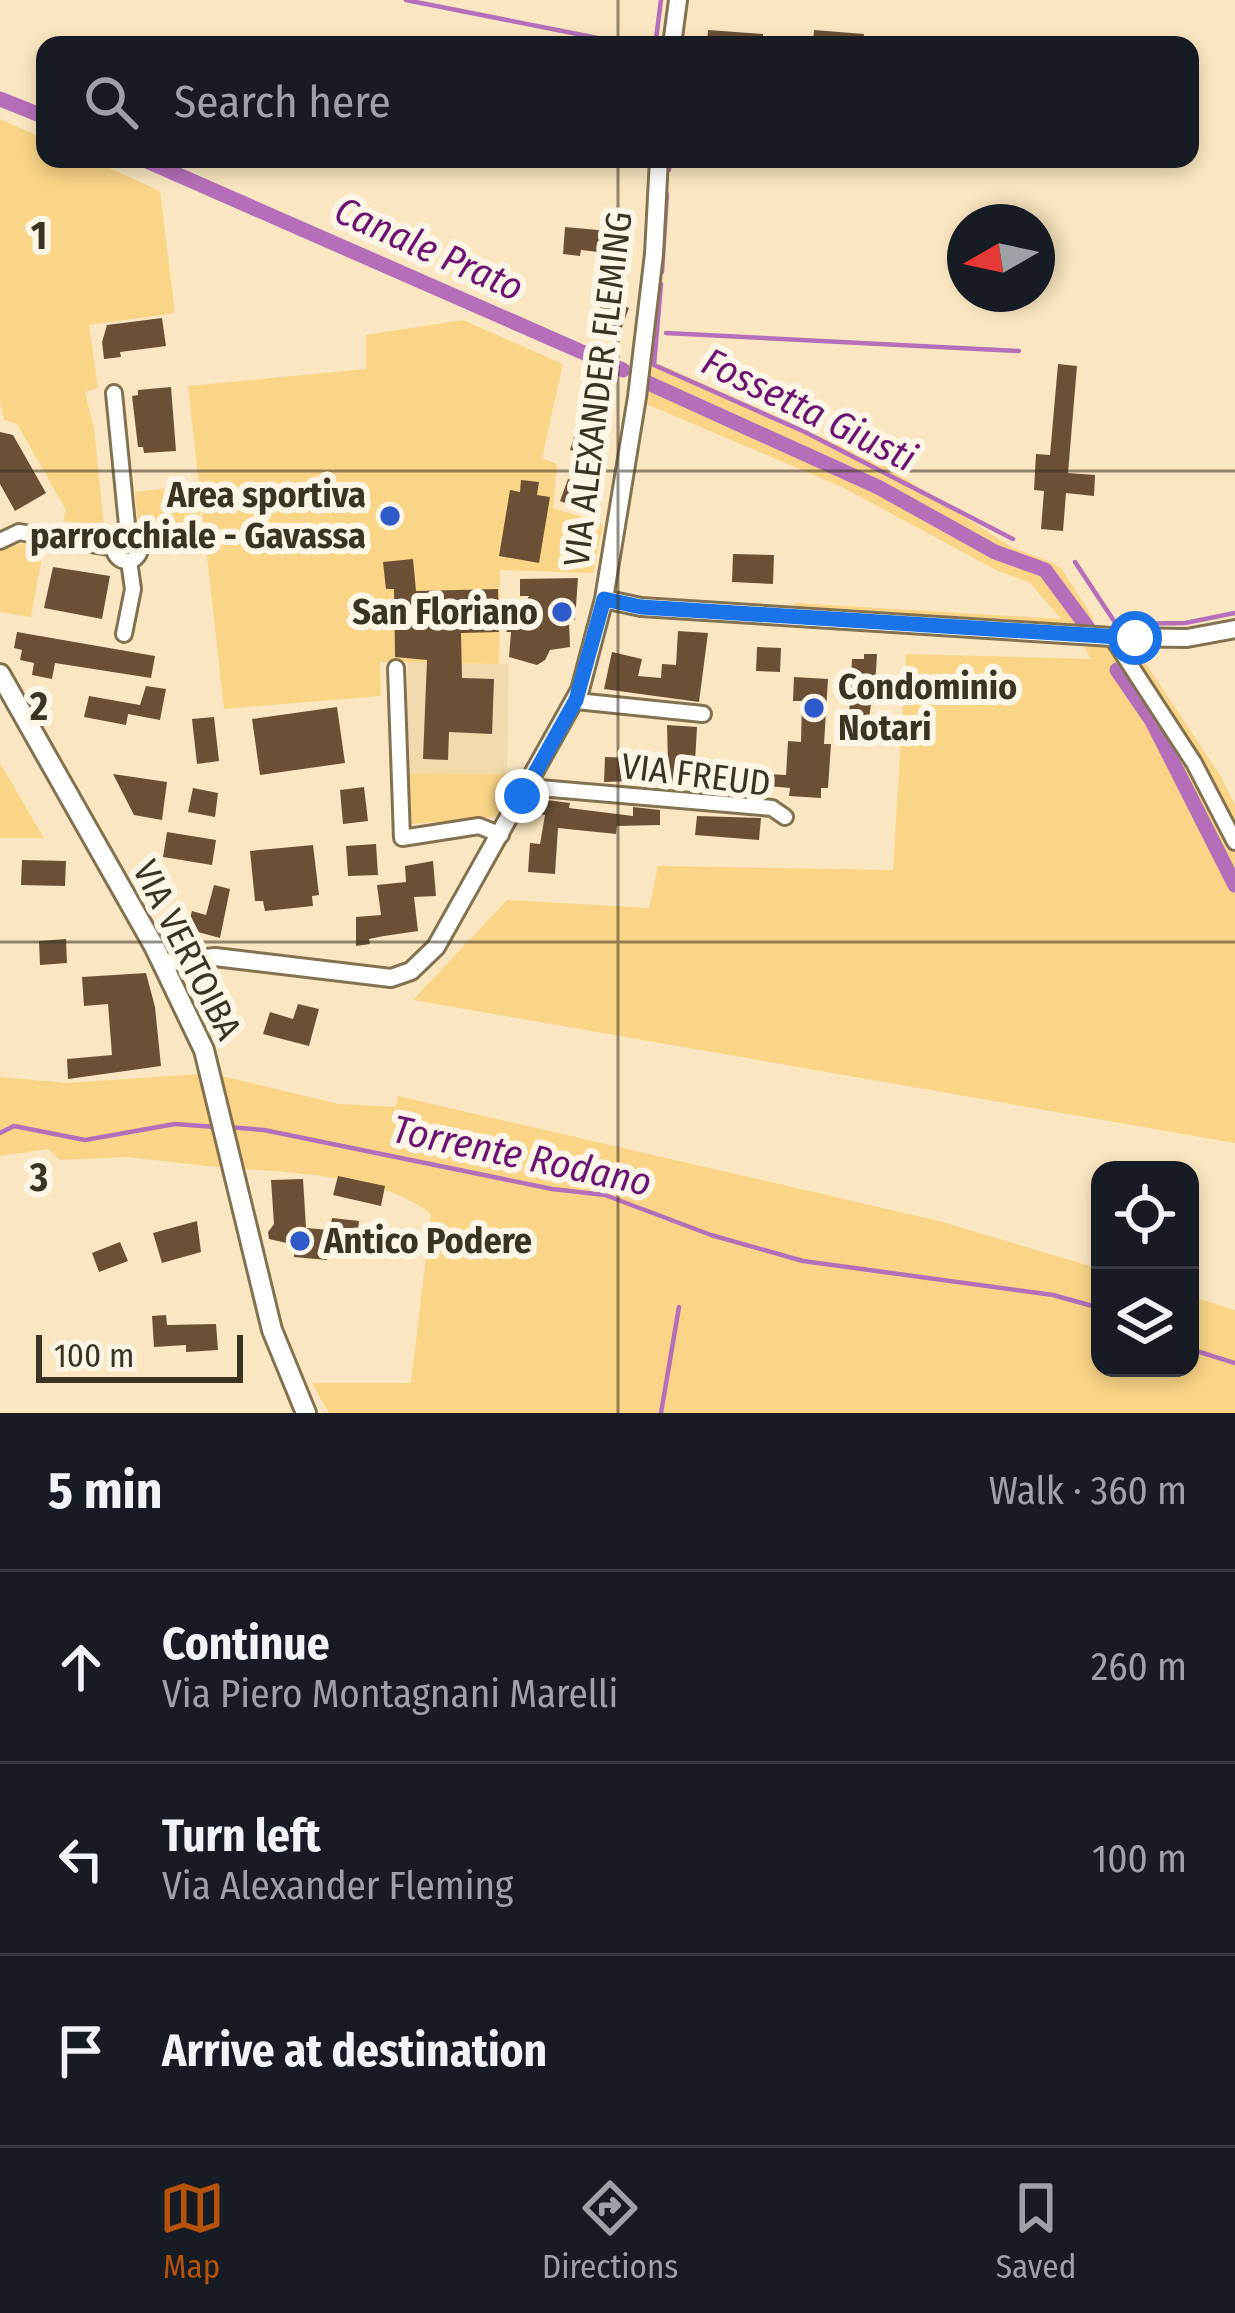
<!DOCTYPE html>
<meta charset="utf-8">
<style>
body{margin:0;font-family:"Fira Sans Condensed",sans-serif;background:#20242c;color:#f1f3f6}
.controls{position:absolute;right:36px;bottom:36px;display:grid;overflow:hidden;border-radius:24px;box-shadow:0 6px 18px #0003}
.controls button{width:108px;height:108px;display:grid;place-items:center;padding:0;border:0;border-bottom:3px solid #363941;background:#171b24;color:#f1f3f6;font:60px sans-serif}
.compass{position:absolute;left:947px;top:204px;width:108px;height:108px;border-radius:50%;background:#171b24;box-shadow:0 6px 18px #0003;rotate:261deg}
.scale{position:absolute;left:36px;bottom:30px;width:207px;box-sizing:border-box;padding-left:12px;border:6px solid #3b3425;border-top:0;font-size:33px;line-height:42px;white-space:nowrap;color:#3b3425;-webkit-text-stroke:9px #fdf6e7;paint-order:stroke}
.stop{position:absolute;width:36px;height:36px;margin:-27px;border:9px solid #1a73e8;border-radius:50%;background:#fff}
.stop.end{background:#1a73e8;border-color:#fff;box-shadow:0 3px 12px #0008}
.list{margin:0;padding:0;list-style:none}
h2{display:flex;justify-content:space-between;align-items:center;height:156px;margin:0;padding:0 48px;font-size:51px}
h2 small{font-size:39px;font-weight:400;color:#9ea1a6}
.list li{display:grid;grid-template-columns:78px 1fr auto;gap:36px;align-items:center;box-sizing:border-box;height:192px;padding:0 48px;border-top:3px solid #363941}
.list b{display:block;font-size:45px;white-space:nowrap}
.list p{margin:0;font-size:39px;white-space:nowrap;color:#9ea1a6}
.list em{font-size:39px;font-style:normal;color:#9ea1a6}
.icon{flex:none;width:66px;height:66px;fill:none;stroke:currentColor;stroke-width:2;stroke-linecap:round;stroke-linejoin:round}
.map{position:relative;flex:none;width:1235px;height:1413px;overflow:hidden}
.search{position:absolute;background:#171b24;box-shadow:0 6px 18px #0003;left:36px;right:36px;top:36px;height:132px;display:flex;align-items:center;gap:30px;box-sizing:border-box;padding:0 42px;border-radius:24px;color:#9ea1a6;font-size:45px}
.sheet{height:732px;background:#171b24}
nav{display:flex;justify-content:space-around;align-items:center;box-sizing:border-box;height:168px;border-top:3px solid #363941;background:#171b24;font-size:33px;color:#9ea1a6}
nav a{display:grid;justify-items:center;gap:6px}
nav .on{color:#b45309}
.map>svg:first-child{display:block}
.built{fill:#f1daae}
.green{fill:#fad587}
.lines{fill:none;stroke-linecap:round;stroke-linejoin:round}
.stream{stroke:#b56fba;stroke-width:4.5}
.canal{stroke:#b56fba;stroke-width:15}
.building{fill:#6b5036}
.minor-casing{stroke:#837250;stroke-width:20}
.tertiary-casing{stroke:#837250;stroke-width:22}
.secondary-casing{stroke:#837250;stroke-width:24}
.minor{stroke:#fff;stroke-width:14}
.tertiary{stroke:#fff;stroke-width:16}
.secondary{stroke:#fff;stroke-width:18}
.route{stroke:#1a73e8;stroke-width:15}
.grid{fill:none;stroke:#3b3425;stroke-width:3;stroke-opacity:0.55}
.poi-dot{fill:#2f5bca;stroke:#fdf6e7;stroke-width:4.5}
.labels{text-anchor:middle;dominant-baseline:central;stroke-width:12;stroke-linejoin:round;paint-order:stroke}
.street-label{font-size:36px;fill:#3b3425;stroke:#fdf6e7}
.poi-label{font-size:36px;font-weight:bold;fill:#3b3425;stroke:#fdf6e7;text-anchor:end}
.water-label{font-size:39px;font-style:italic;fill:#6b1272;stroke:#fdf6e7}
.grid-label{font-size:39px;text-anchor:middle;font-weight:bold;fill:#3b3425;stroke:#fdf6e7;stroke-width:12;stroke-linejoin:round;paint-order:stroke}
</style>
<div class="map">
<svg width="1235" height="1413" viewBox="0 0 1235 1413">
<rect width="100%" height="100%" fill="#fae7c1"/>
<path class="built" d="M408 662 509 664 507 774 406 773Z"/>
<path class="green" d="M0 119 45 139V159H89L160 191 175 313 89 325 98 388 85 392 94 428 104 526 63 521 66 510 17 424 4 420 0 402Z
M463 320 563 364 542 458 557 464 553 508 603 524 593 573 500 570 499 664 380 662 381 696 224 709 188 386 366 369V335Z
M650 360 887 467 1013 548 1051 562 1062 569 1093 618 1092 629 794 611 795 603 1061 619 1029 582 998 571 842 487 644 403Z
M196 485 203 542 146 547 139 534 135 492Z
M27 542 44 546 31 617 0 612V550Z
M1077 635 1112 637 1120 649 1137 650 1221 777 1235 805V1143L413 1000 507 900 649 908 658 866 893 870 906 654 1091 659Z
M0 763 44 838H0Z
M406 773 520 774 498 817 411 824Z
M201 1074 225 1168 128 1157 60 1160 48 1149 0 1156V1077L67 1083Z
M222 1076 339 1104 396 1107 398 1096 939 1221 1100 1269V1368H1190V1296L1235 1310V1413H329L312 1383H411L431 1214C385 1177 301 1173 243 1169Z"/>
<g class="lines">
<path class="stream" d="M406 0 633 45
M656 39 661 0
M669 170V159
M662 272 667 194
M661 284 654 365 805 432 1013 539
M666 333 1019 351
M1075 562 1116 624 1185 623 1235 613
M227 1127 264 1130 552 1189 605 1195 711 1235 803 1261 1053 1295 1100 1308
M0 1133 14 1126 85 1140 175 1124 216 1127
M1190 1349 1235 1363
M661 1413 679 1307"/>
<path class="canal" d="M0 99 45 117
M142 159 623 370
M646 382 878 487 995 552 1045 570 1088 628
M1117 670 1152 721 1235 885"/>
</g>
<path class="building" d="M708 30 763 34 762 45H707Z
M814 30 864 34 863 45H813Z
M565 227 609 231 607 253 581 250 580 256 563 254Z
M603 299 629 308 617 340 598 333 606 313 599 310Z
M162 318 166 346 120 352 121 357 104 359 102 342 107 325Z
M1058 364 1077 366 1068 473 1095 475 1094 496 1066 493 1063 531 1041 529 1044 491 1034 490 1036 454 1050 455Z
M171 387 176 451 144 453 143 447H138L132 396 138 395V390Z
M588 392 613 398 599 457 570 450Z
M0 432 13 435 46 493 15 511 0 484Z
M568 479 587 486 579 508 560 501Z
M521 480 539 482 537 495 550 497 539 563 499 556 510 490 520 492Z
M733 554 774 555 773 584 732 582Z
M413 559 416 591 498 589 499 632 461 633 462 678 494 679 492 734 449 732 448 760 423 759 427 660 395 657 394 589H386L383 562Z
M53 567 110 576 102 619 44 608Z
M578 578 575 620H569L570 647 550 650 545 660 537 665 509 657 511 632H506L529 596H520V579Z
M678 631 708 633 699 702 604 689 612 652 642 659 638 676 661 678 662 664 676 665Z
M17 632 155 656 151 678 55 663 52 679 32 675 34 663 20 660 22 650 14 648Z
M757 647 781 648 780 672 756 671Z
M864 654H877L874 704H871L869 719 849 718 852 659H864Z
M794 677 828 679 824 744H831L828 788H821V798L789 796 790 788 768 786V793L745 791 746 773 786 775 788 741 801 742 802 701H793Z
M146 686 166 689 160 720 128 714 126 725 84 717 89 696 140 705Z
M337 707 345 763 260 775 252 719Z
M214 717 219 761 197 764 192 719Z
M667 725 697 727 695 762 726 763 724 791 698 789 699 774 677 773 676 786 660 785 662 763H668Z
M605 757 633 758 634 781 604 782Z
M113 774 167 782 162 820 134 815Z
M364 787 368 821 343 824 340 790Z
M193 788 218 793 215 817 188 812Z
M539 799 570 803 569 808 633 816V807L660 810V825L617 826 616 834 558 828 555 874 528 872 530 843 540 844 545 815 536 814Z
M697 816 761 818 759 840 695 835Z
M167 832 216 840 212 865 163 857Z
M376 844 378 875 348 876 346 846Z
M313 845 319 895 312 896 313 906 265 911 263 901H255L250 851Z
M22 860 66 861 65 886 21 885Z
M433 861 436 896 414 897 418 931 384 936 369 939 370 944 356 946V917L381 915 377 885 406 882 405 866Z
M214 885 230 889 220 938 187 929 192 911 206 915Z
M66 939 67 963 40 965 39 941Z
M146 973 155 1007 161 1066 68 1079 67 1059 112 1055 108 1004 84 1006 82 977Z
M298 1004 319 1009 309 1046 263 1034 270 1012 293 1019Z
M338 1176 385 1186 381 1206 333 1195Z
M303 1179 306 1228 330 1230 332 1218 359 1221 355 1252 328 1249 327 1260 294 1257 295 1245 269 1239 268 1232 274 1224 271 1180Z
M197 1221 201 1252 162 1263 153 1233Z
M120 1242 128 1261 99 1272 92 1253Z
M166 1315 167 1325 216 1324 218 1350 186 1352V1345L154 1347 152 1316Z"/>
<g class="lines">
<defs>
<path id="minor" d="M114 393 128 535
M114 548a13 13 0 1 1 26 0a13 13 0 1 1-26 0Z
M0 541 19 532 114 548
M124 634 133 589 129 561
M1112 637 1194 763 1235 842
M396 668 402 838 479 826 501 835
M576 701 703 714
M528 787 772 808 785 817"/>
<path id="tertiary" d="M672 45 678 0
M604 599 641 607 1112 637 1187 638 1235 629
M163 963 215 957 391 978 411 971 436 947 580 690 604 599 637 397 654 254 659 159"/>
<path id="secondary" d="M0 674 154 946 204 1050 272 1330 306 1413"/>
</defs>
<use href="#minor" class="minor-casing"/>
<use href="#tertiary" class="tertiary-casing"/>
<use href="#secondary" class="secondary-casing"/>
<use href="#minor" class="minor"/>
<use href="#tertiary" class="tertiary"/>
<use href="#secondary" class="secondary"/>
</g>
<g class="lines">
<path class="route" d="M522 796 576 700 604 599 641 607 1135 638"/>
</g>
<path class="grid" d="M618 0V45M618 159V1413M0 471H1235M0 942H1235"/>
<g class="poi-dot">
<circle cx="390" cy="516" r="12"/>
<circle cx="562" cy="612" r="12"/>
<circle cx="814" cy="708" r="12"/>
<circle cx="300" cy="1241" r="12"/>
</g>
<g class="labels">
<g class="street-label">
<text transform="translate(598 389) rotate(-83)">VIA ALEXANDER FLEMING</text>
<text transform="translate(696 775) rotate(7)">VIA FREUD</text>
<text transform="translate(187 950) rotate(63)">VIA VERTOIBA</text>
</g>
<g class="poi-label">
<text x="366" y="495">Area sportiva<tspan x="366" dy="41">parrocchiale - Gavassa</tspan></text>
<text x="538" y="612">San Floriano</text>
<text x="838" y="687" text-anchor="start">Condominio<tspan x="838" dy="41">Notari</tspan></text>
<text x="324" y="1241" text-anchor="start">Antico Podere</text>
</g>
<g class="water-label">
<text transform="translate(429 249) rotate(24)">Canale Prato</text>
<text transform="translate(809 410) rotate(26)">Fossetta Giusti</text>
<text transform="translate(522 1156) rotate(12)">Torrente Rodano</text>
</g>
</g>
<g class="grid-label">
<text x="39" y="249">1</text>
<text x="39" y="720">2</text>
<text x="39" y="1191">3</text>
</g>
</svg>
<div class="controls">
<button><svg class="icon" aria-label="locate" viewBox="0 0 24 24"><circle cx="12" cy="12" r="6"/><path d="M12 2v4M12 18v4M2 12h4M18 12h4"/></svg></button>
<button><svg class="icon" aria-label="layers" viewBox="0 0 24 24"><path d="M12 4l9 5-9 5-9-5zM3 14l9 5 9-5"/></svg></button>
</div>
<svg class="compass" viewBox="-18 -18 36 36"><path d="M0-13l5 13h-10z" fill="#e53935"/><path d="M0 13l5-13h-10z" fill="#9ea1a6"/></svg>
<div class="scale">100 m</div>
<div class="stop" style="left:1135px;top:638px"></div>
<div class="stop end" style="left:522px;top:796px"></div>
<div class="search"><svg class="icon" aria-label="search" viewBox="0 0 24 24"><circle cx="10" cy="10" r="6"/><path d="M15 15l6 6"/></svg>Search here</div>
</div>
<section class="sheet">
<h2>5 min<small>Walk · 360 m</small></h2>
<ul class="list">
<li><svg class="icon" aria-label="ahead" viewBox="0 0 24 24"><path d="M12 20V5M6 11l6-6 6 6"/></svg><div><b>Continue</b><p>Via Piero Montagnani Marelli</p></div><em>260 m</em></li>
<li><svg class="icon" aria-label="left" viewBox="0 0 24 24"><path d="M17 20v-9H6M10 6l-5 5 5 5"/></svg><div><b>Turn left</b><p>Via Alexander Fleming</p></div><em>100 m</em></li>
<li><svg class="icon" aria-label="arrive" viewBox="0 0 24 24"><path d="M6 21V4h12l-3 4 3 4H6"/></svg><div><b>Arrive at destination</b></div></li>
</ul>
</section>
<nav>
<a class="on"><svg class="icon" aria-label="map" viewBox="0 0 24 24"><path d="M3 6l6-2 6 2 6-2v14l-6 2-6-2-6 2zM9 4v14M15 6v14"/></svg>Map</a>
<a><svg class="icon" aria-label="directions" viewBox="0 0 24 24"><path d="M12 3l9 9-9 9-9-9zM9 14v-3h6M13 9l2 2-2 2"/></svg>Directions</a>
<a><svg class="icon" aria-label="saved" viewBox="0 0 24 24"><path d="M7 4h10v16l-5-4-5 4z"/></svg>Saved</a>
</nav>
